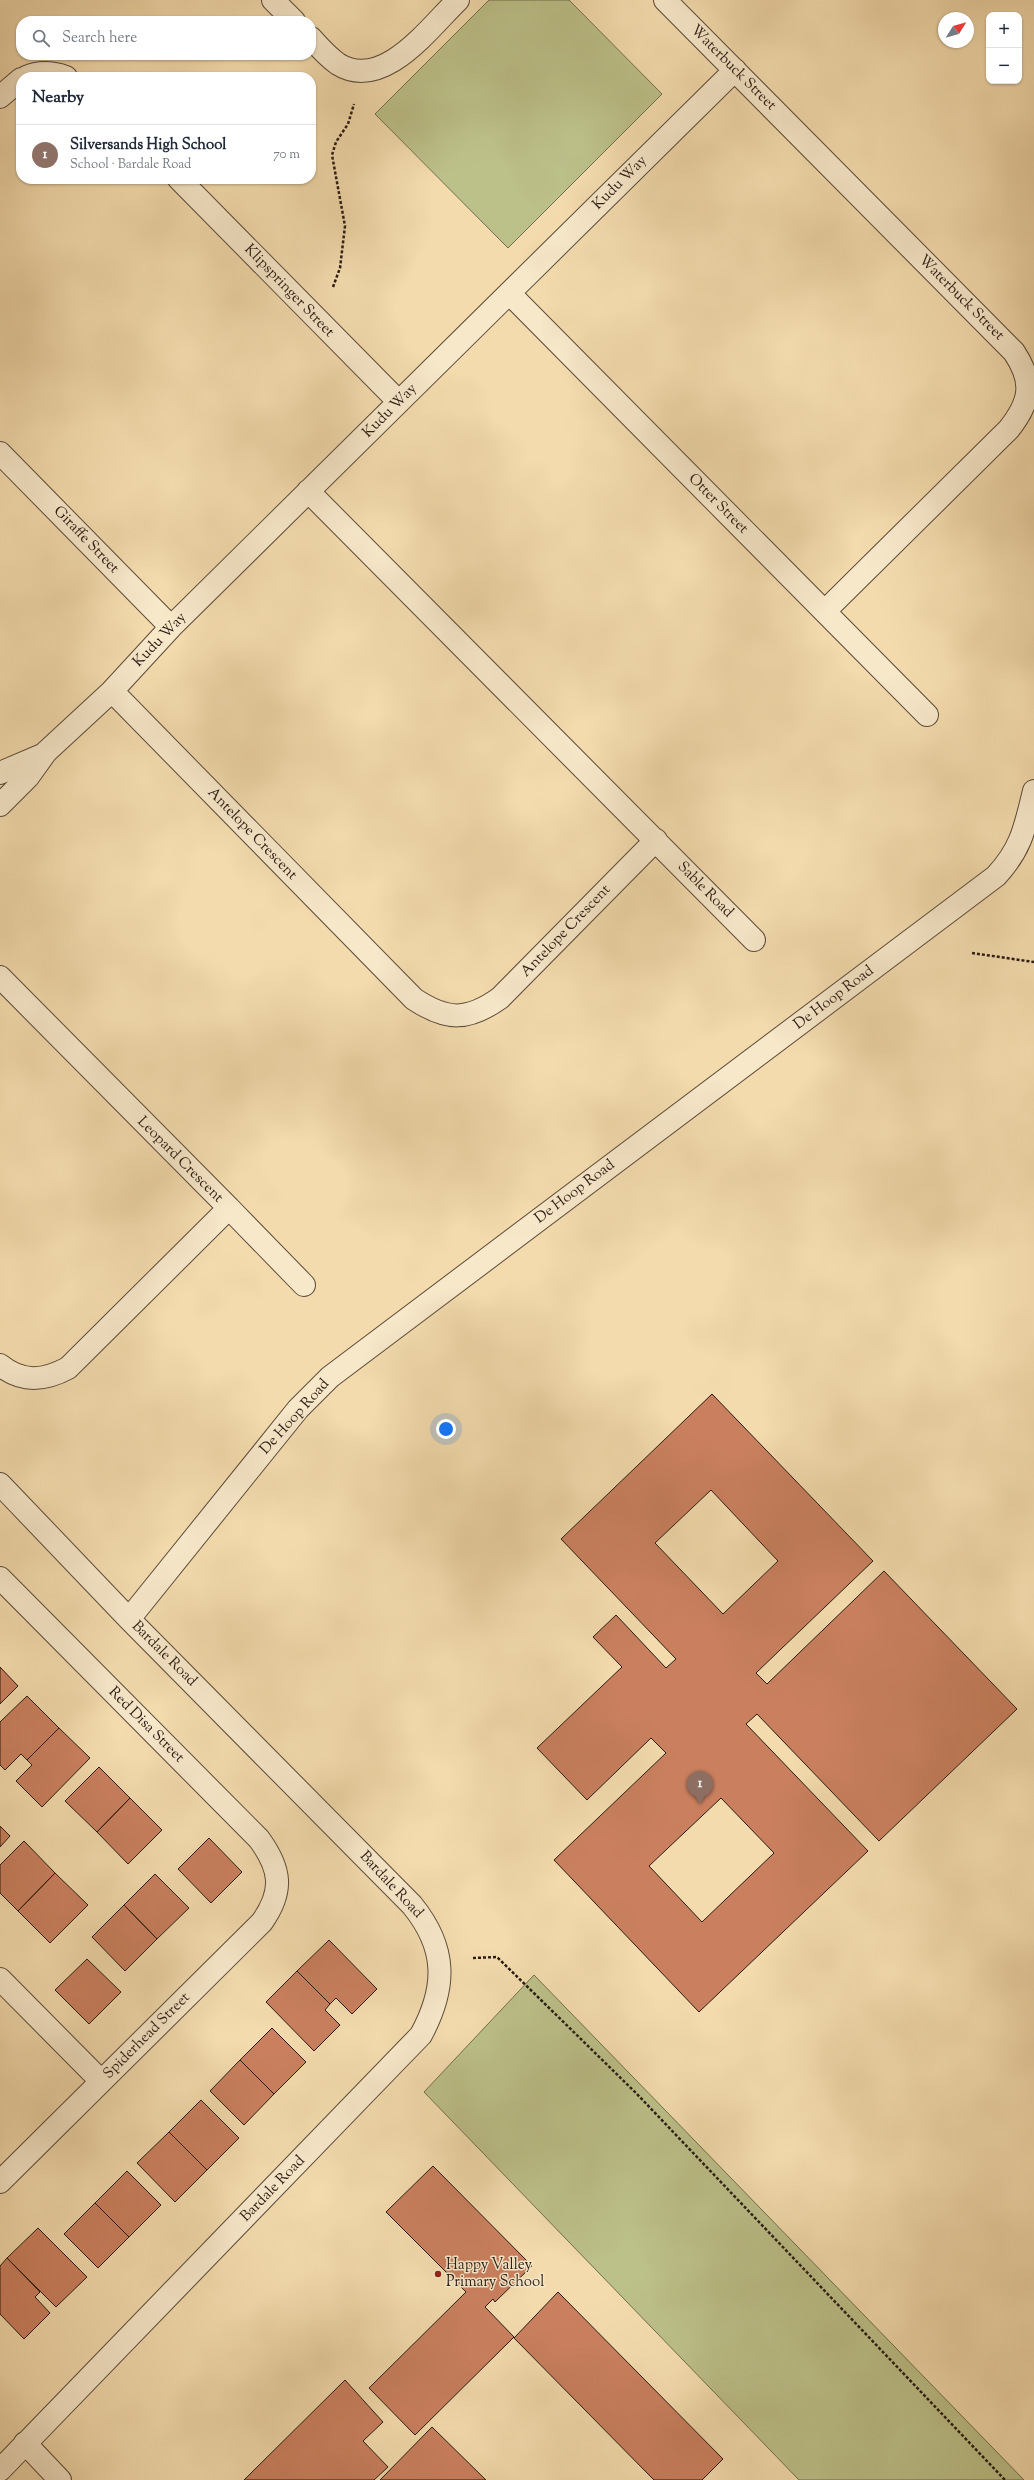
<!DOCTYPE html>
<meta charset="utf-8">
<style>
body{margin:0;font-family:"Sorts Mill Goudy",serif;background:#f6f6f7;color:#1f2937}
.controls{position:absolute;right:12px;top:12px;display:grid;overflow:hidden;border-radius:8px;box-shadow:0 1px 3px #0004}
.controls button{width:36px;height:36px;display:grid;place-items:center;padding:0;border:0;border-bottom:1px solid #e0e1e3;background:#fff;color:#1f2937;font:20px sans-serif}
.compass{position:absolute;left:938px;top:12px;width:36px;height:36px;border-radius:50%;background:#fff;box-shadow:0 1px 3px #0004;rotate:53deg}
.you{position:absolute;left:446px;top:1429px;width:14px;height:14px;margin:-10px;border:3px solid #fff;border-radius:50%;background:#1a73e8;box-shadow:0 0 0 6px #1a73e833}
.badge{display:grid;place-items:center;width:26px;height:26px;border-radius:50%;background:#7c3aed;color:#fff;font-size:13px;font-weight:700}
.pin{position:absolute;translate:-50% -33px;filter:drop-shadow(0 1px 2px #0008)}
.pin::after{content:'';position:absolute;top:21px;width:14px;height:12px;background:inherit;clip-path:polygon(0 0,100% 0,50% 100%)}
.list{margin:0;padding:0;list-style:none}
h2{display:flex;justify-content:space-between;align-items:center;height:52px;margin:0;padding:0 16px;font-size:17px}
h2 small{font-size:13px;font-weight:400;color:#747a83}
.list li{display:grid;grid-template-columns:26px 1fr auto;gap:12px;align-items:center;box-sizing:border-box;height:60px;padding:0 16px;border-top:1px solid #e0e1e3}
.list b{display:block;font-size:15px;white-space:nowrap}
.list p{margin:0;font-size:13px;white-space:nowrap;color:#747a83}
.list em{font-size:13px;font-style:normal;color:#747a83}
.icon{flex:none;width:22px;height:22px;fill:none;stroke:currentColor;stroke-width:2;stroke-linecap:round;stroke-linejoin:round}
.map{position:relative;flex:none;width:1034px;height:2480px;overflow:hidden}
.search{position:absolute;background:#fff;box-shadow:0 1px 3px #0004;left:16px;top:16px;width:300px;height:44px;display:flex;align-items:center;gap:10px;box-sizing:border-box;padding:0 14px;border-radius:16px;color:#747a83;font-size:15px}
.panel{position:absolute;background:#fff;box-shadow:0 1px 3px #0004;left:16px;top:72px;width:300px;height:112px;border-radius:16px}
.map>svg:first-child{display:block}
.green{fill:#bcc089;stroke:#726e4e}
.building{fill:#ca805f;stroke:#281b13;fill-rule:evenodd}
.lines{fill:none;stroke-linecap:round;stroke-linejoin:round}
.minor-casing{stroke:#5b4b3a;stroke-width:24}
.path{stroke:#281b13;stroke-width:2.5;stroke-dasharray:3 2;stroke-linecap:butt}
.minor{stroke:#f7e8ca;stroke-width:22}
.poi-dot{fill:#8f2418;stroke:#f7e8ca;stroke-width:1.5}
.labels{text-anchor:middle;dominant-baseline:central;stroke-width:3;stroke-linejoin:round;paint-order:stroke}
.street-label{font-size:15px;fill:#281b13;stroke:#f7e8ca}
.poi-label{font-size:15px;fill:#281b13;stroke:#f7e8ca;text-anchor:start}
</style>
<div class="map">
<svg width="1034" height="2480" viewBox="0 0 1034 2480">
<rect width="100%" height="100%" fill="#f3dbad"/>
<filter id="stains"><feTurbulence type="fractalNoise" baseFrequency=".005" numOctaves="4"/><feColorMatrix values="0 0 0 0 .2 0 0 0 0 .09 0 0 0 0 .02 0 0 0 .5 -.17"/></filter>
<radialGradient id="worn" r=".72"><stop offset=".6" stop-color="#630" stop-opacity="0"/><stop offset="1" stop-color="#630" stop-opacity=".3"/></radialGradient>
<path class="green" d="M489 0H569L662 94 508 248 375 114Z
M534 1975 1024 2480H799L424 2092Z"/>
<path class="building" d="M712 1394 873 1561 756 1673 767 1684 884 1571 1017 1709 879 1841 757 1714 746 1724 868 1851 699 2012 554 1860 666 1753 651 1738 587 1800 537 1748 622 1667 593 1637 616 1615 666 1668 676 1659 561 1539ZM711 1490 778 1561 723 1614 655 1543ZM721 1798 774 1853 702 1922 649 1866Z
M0 1667 18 1686 0 1704Z
M27 1696 59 1728 27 1760 21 1754 5 1770 0 1765V1722Z
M59 1728 90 1758 42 1807 16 1781 32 1765 27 1760Z
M99 1767 130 1798 97 1832 65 1801Z
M130 1798 162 1830 128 1864 97 1832Z
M0 1826 10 1836 0 1847Z
M209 1838 242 1872 211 1903 178 1869Z
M24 1841 55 1873 18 1911 0 1893V1865Z
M55 1873 88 1905 50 1943 18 1911Z
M155 1874 189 1908 157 1939 124 1905Z
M124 1905 157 1939 125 1971 92 1937Z
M329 1940 377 1989 352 2014 336 1998 330 2004 297 1971Z
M87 1959 121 1992 89 2024 55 1990Z
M297 1971 330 2004 325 2010 340 2025 314 2051 266 2002Z
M272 2028 306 2062 274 2094 240 2060Z
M240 2060 274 2094 244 2125 210 2091Z
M201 2100 239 2138 207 2170 169 2132Z
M169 2132 207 2170 175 2202 137 2163Z
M433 2166 532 2266 495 2302 493 2299 485 2307 514 2337 415 2435 369 2388 466 2292 386 2212Z
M127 2171 161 2205 129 2237 95 2203Z
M95 2203 129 2237 98 2268 64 2234Z
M38 2228 87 2277 56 2307 7 2258Z
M7 2258 40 2292 35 2297 50 2313 24 2339 0 2314V2266Z
M558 2292 723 2459 702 2480H654L514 2338Z
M345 2380 383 2422 363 2441 388 2467 374 2480H244Z
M432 2427 486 2480H380Z"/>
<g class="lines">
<defs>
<path id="minor" d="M273 0 294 21
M665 0 1014 352C1034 382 1031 401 1009 429L825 611
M311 38C319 47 328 57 338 64 383 92 429 28 458 0
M26 77C40 71 52 72 66 77
M0 97 21 79
M179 179 399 402
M509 293 927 715
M0 453 171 627
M308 491 754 940
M112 691 414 999C447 1021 468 1021 500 998L656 840
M0 773 42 755
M0 805 28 777 46 752 112 691 171 627 735 70
M0 977 229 1208 68 1368C44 1381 22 1383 0 1365
M229 1208 304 1285
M0 1484 129 1619 412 1905C447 1948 447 1987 421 2035L0 2470
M0 1578 259 1839C281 1869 284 1891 262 1922L0 2182
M129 1619 298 1409 330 1377 996 876C1022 848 1025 827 1034 791
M0 1979 101 2081
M25 2443 60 2480"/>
</defs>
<use href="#minor" class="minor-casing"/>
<path class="path" d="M333 287 340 268 345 226 332 155 336 142 348 124 354 104
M972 953 1034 962
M473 1958 497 1957 636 2093 1005 2480"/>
<use href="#minor" class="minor"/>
</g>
<circle class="poi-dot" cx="438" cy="2274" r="4"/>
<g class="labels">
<g class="street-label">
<text transform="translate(733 68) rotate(45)">Waterbuck Street</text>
<text transform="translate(620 183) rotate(-45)">Kudu Way</text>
<text transform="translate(289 291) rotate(46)">Klipspringer Street</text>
<text transform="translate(961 298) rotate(45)">Waterbuck Street</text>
<text transform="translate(390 411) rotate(-45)">Kudu Way</text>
<text transform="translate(718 504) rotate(45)">Otter Street</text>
<text transform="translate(86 540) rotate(46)">Giraffe Street</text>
<text transform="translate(160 640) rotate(-46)">Kudu Way</text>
<text transform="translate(252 834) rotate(46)">Antelope Crescent</text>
<text transform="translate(705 890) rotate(45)">Sable Road</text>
<text transform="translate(566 931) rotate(-46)">Antelope Crescent</text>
<text transform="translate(834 998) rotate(-37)">De Hoop Road</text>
<text transform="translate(180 1160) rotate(45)">Leopard Crescent</text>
<text transform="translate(575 1192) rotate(-37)">De Hoop Road</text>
<text transform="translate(295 1417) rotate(-48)">De Hoop Road</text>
<text transform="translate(164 1654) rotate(45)">Bardale Road</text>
<text transform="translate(146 1725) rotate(45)">Red Disa Street</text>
<text transform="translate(391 1885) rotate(47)">Bardale Road</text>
<text transform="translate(147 2036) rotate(-45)">Spiderhead Street</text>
<text transform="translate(273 2189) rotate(-46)">Bardale Road</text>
</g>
<g class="poi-label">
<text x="446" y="2265">Happy Valley<tspan x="446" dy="17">Primary School</tspan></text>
</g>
</g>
<rect width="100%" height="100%" filter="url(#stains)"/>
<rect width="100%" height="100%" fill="url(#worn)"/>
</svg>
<div class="controls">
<button>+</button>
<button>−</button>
</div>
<svg class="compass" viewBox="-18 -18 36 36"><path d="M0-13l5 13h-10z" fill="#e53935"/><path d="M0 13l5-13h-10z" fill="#747a83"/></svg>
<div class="you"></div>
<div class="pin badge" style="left:700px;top:1804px;background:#8d6e63">1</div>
<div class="search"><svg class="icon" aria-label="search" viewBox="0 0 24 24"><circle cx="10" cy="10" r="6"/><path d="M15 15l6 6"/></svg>Search here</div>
<section class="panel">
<h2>Nearby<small></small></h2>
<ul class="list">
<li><span class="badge" style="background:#8d6e63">1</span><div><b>Silversands High School</b><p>School · Bardale Road</p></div><em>70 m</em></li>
</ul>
</section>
</div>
